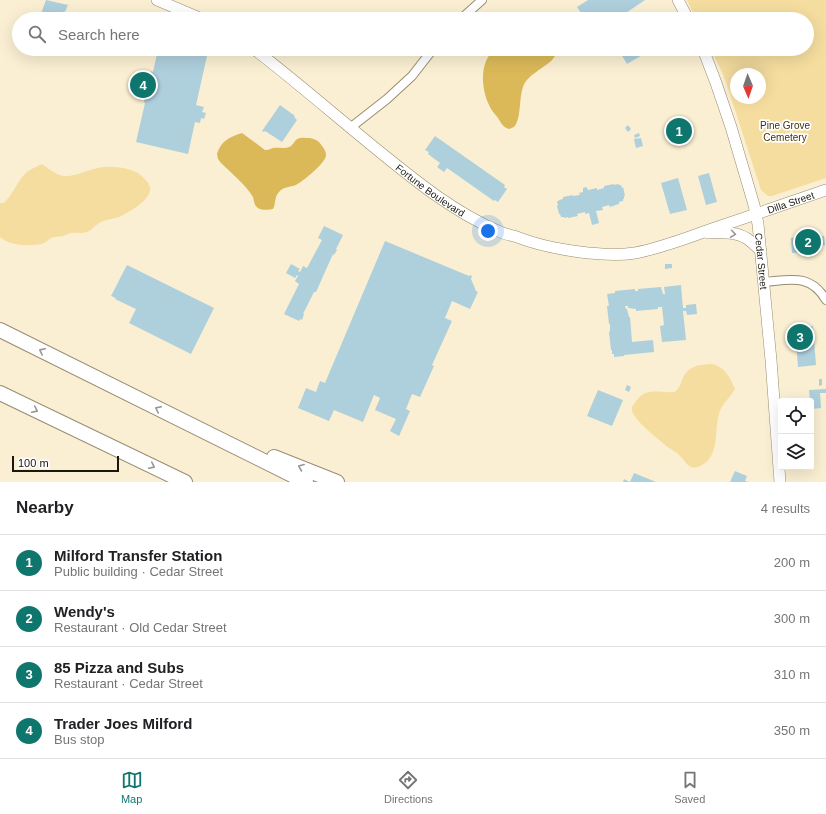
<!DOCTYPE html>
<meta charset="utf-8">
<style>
body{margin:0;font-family:Helvetica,sans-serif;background:#f2f2f2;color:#202124}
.controls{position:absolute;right:12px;bottom:12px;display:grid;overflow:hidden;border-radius:4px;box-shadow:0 4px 16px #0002}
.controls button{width:36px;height:36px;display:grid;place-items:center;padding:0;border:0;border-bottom:1px solid #e0e0e0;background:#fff;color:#202124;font:20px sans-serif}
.compass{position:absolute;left:730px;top:68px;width:36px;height:36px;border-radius:50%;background:#fff;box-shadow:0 4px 16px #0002;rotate:178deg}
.scale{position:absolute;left:12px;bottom:10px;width:107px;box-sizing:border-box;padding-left:4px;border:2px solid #1a170c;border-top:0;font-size:11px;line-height:14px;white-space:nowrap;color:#1a170c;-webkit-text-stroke:3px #fff;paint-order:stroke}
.you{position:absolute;left:488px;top:231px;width:14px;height:14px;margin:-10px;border:3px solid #fff;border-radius:50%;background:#1a73e8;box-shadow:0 0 0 6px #1a73e833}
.badge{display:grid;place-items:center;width:26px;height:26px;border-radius:50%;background:#0f766e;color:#fff;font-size:13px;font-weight:700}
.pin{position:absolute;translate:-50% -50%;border:2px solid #fff;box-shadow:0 1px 4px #0006}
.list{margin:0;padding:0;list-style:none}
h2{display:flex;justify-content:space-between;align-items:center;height:52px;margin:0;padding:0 16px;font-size:17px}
h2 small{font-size:13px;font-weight:400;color:#757577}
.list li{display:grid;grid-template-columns:26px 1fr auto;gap:12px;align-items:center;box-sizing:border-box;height:56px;padding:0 16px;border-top:1px solid #e0e0e0}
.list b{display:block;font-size:15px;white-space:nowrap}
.list p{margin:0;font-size:13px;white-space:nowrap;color:#757577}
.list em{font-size:13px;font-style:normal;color:#757577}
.icon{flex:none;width:22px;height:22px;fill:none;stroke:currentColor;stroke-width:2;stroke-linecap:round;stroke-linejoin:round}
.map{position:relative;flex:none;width:826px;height:482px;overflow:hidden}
.search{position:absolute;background:#fff;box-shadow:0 4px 16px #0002;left:12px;right:12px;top:12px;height:44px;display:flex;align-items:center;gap:10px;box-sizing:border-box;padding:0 14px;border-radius:22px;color:#757577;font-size:15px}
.sheet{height:276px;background:#fff}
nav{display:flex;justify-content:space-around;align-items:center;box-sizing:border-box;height:56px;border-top:1px solid #e0e0e0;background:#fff;font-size:11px;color:#757577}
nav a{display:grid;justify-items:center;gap:2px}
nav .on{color:#0f766e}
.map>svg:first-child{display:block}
.green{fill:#f5dd9f;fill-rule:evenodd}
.water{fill:#dbb959}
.building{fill:#aecfdc}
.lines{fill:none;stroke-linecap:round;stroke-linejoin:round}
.street-casing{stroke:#978d73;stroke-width:10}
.secondary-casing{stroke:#978d73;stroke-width:12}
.highway-casing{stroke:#978d73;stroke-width:16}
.street{stroke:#fff;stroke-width:8}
.secondary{stroke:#fff;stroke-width:11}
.highway{stroke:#fff;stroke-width:14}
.oneway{stroke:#989792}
.labels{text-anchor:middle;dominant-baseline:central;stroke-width:3.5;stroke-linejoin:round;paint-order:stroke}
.park-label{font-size:10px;fill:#413308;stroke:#fff}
.street-label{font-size:10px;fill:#1a170c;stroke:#fff}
</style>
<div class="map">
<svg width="826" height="482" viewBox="0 0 826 482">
<rect width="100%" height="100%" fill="#faefd2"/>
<path class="green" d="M687 0H826V178L772 196H768L761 190 725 79 711 49H807V19H696ZM736 74H760V98H736Z
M42 164C49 169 56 175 64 176 71 177 80 173 87 171 104 165 122 165 138 173 142 176 148 181 150 187 153 199 128 213 119 217 113 219 107 219 101 222 96 224 92 230 87 232 82 234 77 232 72 233 69 233 66 235 63 236 59 237 55 236 51 238 49 239 47 242 44 243 39 245 31 245 26 245 16 245 7 243 0 237V203C1 203 2 203 3 203 9 201 19 179 25 174 30 169 36 167 42 164Z
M710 364C724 365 730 377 735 389 730 398 721 404 719 414 714 431 720 455 702 465 699 467 694 468 691 467 686 465 684 459 680 456 676 451 670 449 665 445 657 438 640 425 634 415 632 413 632 410 632 407 643 390 648 391 667 392 670 392 673 393 676 391 679 388 681 384 682 380 688 366 697 365 710 364Z"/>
<path class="water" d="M495 49H558C556 53 555 57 552 60 543 69 527 75 523 87 519 98 521 115 516 124 515 127 512 128 509 129 503 127 501 123 498 118 495 114 491 110 489 105 481 88 479 62 495 49Z
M242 133 265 150C269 150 270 149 273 148 278 147 284 149 289 147 293 146 294 141 297 139 301 137 306 138 310 138 315 139 319 141 322 146 324 148 326 152 326 155 326 163 303 181 296 185 290 187 283 187 279 192 274 197 276 204 273 209 268 210 259 211 256 206 254 204 254 200 253 197 246 185 231 173 221 163L218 159 217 154C221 141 229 137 242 133Z"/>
<path class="building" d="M46 0 68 5 65 12 64 11 61 19H39Z
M588 0H645L617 19H585L577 7Z
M158 49H177L207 56 196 105 204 107 202 112 206 113 204 119 201 118 200 123 195 122 188 154 136 142 145 103 144 102 146 95H143L147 78 150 79 151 71 153 72Z
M618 49H641L644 54 627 64Z
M280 105 295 116 294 117 297 120 282 142 265 131 264 132 262 131Z
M628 125 631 129 628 132 625 128Z
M670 130 671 133 665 134 664 131Z
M639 133 640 136 635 138 634 135Z
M435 136 505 185 504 187 507 189 498 202 495 200 494 201 447 168 444 172 437 167 440 163 428 154 429 152 425 150Z
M641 138 643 146 636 148 634 139Z
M709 173 717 202 706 205 698 176Z
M678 178 687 210 670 214 661 183Z
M614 184V185L618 184 619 185H621L622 188 623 187 625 196H624V199H623V201L619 202V204L610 207 609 205 602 207 603 210 596 211 599 223 592 225 589 213 585 214V212L577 214 578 216 568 218V217L564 218V217H561L560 214H559L557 206 558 205 557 201H559V200L563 199V197L573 195V196L580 195 579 193 583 192V188L586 187 587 188 588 190 597 188V190L604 188V186Z
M324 226 343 235 336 249 337 250 334 255 333 254 316 292H314L303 314H304L302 320 300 319 299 321 284 314 299 284 295 281 298 276 297 275 295 278 286 273 291 264 300 269 298 271 300 272 303 266 307 268 322 240 318 238Z
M809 233V235L815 233 816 234H817V237L824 236 825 245 811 248 810 246 804 247 803 252 792 253 791 238 799 237 798 236 804 235V234Z
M385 241 469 276 470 275 472 276 471 279 476 291 478 292 470 309 452 301 445 318 452 321 432 365 434 366 420 397 412 394 406 409 410 411 399 436 390 431 396 419 375 410 380 398 374 395 363 422 334 410 329 421 298 408 306 388 316 392 320 381 325 383Z
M665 264H672V268L665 269Z
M127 265 214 308 191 354 129 323 136 309 115 299 116 298 111 296Z
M681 285 683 308H686V305L696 304 697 314 687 315 686 311H683L686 340 662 342 660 326 664 325 662 307H658V309L636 311V309L628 308V306H625L626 309H627L629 317H630L632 342 653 340 654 352 624 355V356L614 357V354H612V350H611L609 332 610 331V324H609L607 306H609L607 294 615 293V291L635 289V291H638V289L661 287 663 294H665L664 287Z
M813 326 816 365 798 367 795 328Z
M819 379H822V385L819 386Z
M627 385 631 387 629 392 625 390Z
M826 389V393H820L821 408 812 409 811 401H810L809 390Z
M598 390 623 400 612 426 587 416Z
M806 398V401H788V400Z
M735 471 747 476 745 481 749 482H730Z
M634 473 656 482H623L624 479 630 482Z"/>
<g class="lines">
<defs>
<path id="street" d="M461 19 482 0
M350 128 387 99 412 76 433 49
M763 282C790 280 810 273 826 300"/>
<g id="secondary">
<path d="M157 0 202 19"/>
<path d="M678 0 688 19"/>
<path id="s1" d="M254 49C297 82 338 118 380 152 417 182 454 212 498 231 504 234 510 235 517 237 537 245 558 249 580 252 598 254 617 256 635 253 662 248 689 237 715 228 752 215 789 203 826 190"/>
<path id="s2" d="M703 49 716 83 731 127 754 205 758 224 771 360 780 482"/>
<path d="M708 233C721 233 735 231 746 238 751 241 756 246 761 251"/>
</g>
<path id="highway" d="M0 330 306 482
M0 393 185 482
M274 457 337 482"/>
</defs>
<use href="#street" class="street-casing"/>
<use href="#secondary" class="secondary-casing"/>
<use href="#highway" class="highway-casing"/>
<use href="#street" class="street"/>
<use href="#secondary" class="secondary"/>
<use href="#highway" class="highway"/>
</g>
<defs><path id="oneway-chevron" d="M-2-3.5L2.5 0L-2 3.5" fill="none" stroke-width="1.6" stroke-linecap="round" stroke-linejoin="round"/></defs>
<g class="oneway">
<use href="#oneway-chevron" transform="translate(733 234) rotate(8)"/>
<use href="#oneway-chevron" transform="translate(42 351) rotate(-153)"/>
<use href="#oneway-chevron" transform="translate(158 409) rotate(-154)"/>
<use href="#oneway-chevron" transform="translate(35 410) rotate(26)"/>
<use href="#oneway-chevron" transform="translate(152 466) rotate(26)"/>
<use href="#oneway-chevron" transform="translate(301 467) rotate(-158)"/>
</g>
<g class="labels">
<g class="park-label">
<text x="785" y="125">Pine Grove<tspan x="785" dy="12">Cemetery</tspan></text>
</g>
<g class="street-label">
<text stroke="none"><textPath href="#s1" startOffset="226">Fortune Boulevard</textPath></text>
<text stroke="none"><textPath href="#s1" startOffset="609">Dilla Street</textPath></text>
<text stroke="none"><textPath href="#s2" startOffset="221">Cedar Street</textPath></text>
</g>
</g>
</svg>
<div class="controls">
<button><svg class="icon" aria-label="locate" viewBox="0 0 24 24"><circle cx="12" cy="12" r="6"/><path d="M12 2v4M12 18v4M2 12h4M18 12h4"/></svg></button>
<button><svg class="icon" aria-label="layers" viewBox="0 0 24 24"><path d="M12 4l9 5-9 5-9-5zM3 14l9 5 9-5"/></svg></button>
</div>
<svg class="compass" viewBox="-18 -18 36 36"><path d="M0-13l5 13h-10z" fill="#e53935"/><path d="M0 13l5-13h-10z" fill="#757577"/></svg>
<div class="scale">100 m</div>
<div class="you"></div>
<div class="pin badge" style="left:679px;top:131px">1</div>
<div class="pin badge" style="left:808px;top:242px">2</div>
<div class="pin badge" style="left:800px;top:337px">3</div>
<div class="pin badge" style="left:143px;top:85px">4</div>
<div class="search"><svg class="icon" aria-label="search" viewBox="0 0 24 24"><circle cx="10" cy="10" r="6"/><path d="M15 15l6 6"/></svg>Search here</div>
</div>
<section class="sheet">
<h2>Nearby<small>4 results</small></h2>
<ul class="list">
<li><span class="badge">1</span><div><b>Milford Transfer Station</b><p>Public building · Cedar Street</p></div><em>200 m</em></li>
<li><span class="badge">2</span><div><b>Wendy's</b><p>Restaurant · Old Cedar Street</p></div><em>300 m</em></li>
<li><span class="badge">3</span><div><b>85 Pizza and Subs</b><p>Restaurant · Cedar Street</p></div><em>310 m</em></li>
<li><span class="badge">4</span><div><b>Trader Joes Milford</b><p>Bus stop</p></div><em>350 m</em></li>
</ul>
</section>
<nav>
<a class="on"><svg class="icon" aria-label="map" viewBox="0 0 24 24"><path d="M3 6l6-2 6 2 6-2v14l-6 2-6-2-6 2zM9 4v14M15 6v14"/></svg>Map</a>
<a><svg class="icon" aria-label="directions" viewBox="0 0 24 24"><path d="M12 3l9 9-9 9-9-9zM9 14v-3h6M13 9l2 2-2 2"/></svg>Directions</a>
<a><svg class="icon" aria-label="saved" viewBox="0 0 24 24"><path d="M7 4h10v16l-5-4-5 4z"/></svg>Saved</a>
</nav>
